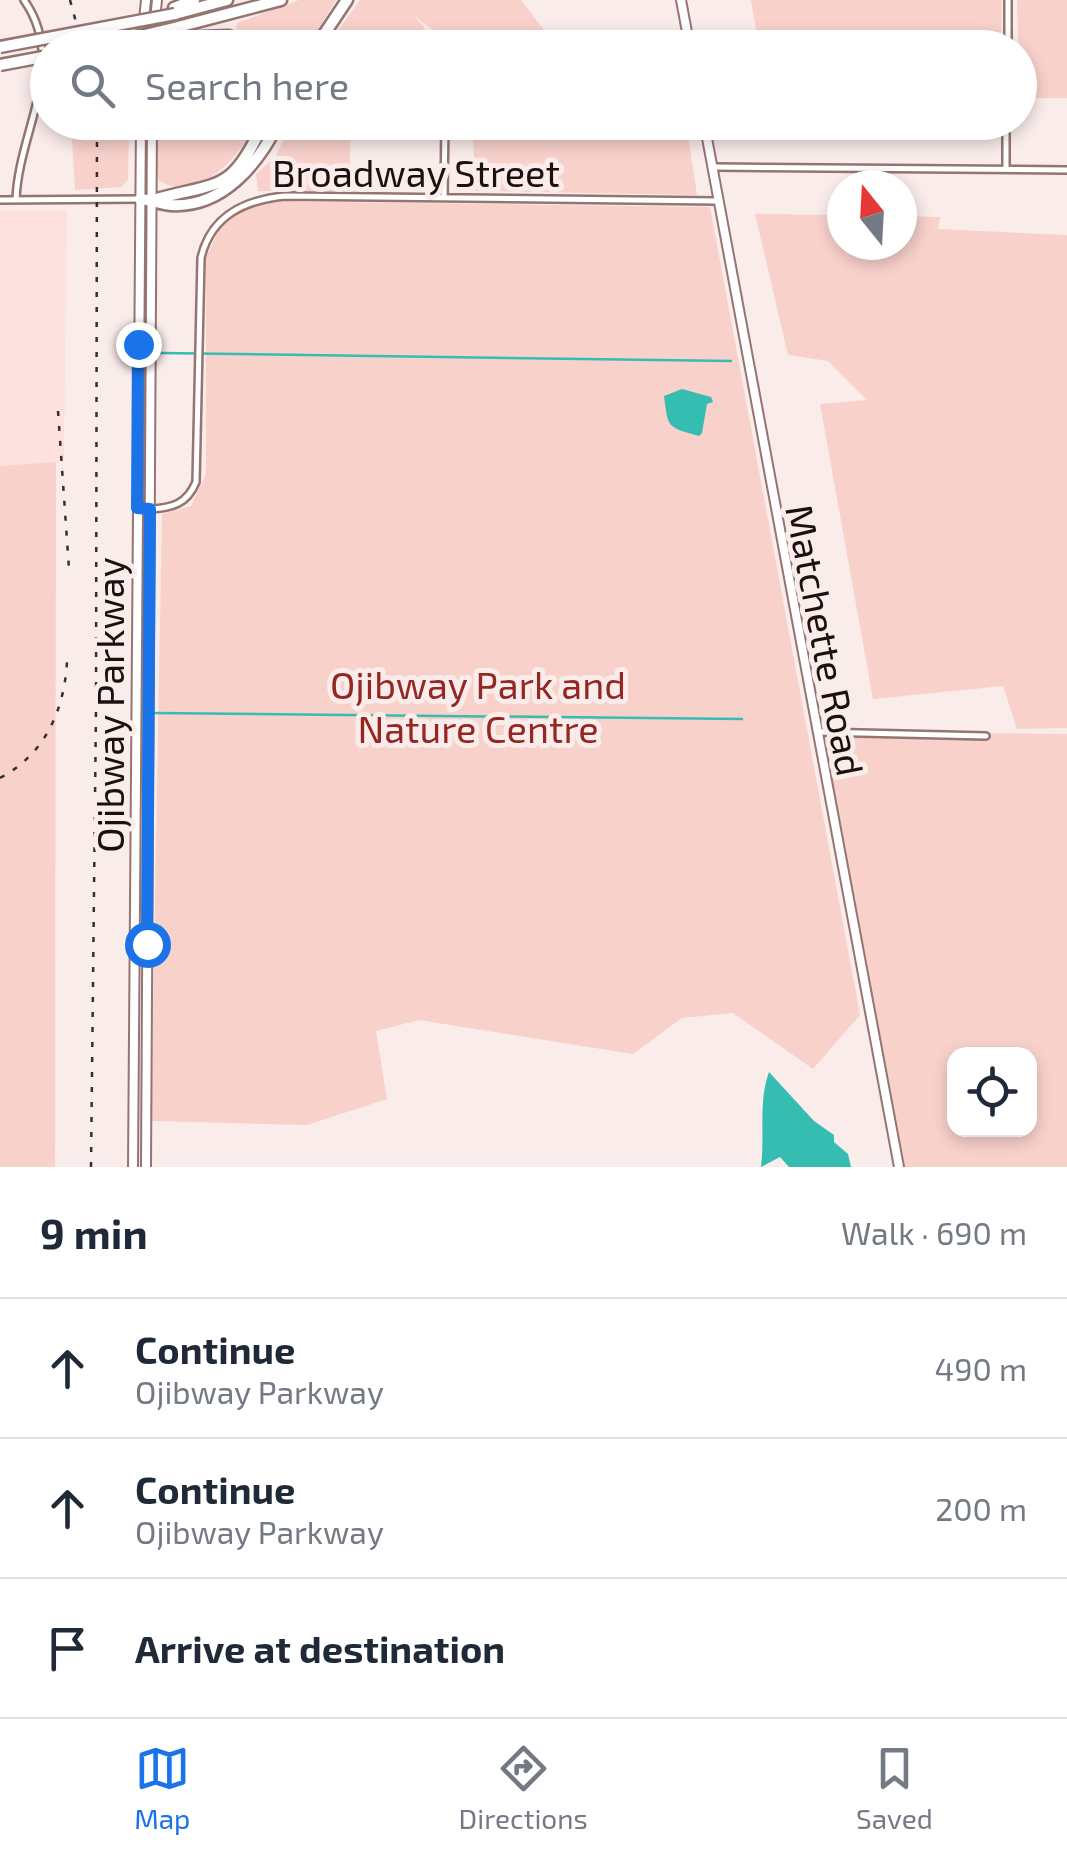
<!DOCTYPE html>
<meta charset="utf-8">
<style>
body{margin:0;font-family:"Exo 2",sans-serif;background:#f6f6f7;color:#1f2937}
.controls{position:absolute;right:30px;bottom:30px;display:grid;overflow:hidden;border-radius:20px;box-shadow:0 5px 15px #0003}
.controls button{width:90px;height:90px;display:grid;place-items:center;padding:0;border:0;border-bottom:2px solid #e0e1e3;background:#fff;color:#1f2937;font:50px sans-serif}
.compass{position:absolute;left:827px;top:170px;width:90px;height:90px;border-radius:50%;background:#fff;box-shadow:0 5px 15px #0003;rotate:342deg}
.stop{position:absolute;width:30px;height:30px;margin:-22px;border:8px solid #1a73e8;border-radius:50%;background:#fff}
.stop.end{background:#1a73e8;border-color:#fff;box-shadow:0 2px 10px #0008}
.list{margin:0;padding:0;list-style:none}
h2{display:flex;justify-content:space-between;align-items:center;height:130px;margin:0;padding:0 40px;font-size:42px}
h2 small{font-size:32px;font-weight:400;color:#747a83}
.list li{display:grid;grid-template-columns:65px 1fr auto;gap:30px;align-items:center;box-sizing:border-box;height:140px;padding:0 40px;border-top:2px solid #e0e1e3}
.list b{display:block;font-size:38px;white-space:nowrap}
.list p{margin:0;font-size:32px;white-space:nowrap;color:#747a83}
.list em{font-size:32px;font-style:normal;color:#747a83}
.icon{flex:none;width:55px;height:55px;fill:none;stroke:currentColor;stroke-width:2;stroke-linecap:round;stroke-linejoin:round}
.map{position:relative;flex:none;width:1067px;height:1167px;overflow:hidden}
.search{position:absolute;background:#fff;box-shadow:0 5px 15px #0003;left:30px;right:30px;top:30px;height:110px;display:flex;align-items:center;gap:25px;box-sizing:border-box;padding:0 35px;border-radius:55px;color:#747a83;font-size:38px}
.sheet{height:550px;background:#fff}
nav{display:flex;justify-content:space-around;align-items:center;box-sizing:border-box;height:140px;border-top:2px solid #e0e1e3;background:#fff;font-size:28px;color:#747a83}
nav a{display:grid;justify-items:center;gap:5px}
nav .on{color:#1a73e8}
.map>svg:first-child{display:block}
.built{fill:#fce1de}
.green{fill:#f8d1cb;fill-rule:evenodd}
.water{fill:#36bdb2}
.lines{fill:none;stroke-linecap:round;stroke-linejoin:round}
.stream{stroke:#36bdb2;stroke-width:2.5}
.street-casing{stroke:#947571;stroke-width:10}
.secondary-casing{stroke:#947571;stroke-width:12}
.highway-casing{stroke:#947571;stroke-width:15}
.street{stroke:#fff;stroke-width:5}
.secondary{stroke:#fff;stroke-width:8}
.highway{stroke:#fff;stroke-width:10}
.rail{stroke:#392d2b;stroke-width:2.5;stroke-dasharray:5 10;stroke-linecap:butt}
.highway-bridge-casing{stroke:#947571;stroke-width:15;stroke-linecap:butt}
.highway-bridge{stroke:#fff;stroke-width:10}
.route{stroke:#1a73e8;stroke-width:12}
.labels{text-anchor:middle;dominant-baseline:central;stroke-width:10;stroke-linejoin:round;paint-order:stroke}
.street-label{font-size:38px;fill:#1c100f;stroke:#faecea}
.park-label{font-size:38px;fill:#932823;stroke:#faecea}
</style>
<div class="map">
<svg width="1067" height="1167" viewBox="0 0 1067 1167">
<rect width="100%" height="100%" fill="#faecea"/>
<path class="built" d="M0 210H67L64 462 0 466Z"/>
<path class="green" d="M299 0H336L308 47H262L236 31 237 23Z
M360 0H521L557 47H456L414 16 425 28 405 47 325 48Z
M751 0H1002L1001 47H759Z
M1017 0H1067V98H1020Z
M71 123H129L128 179 122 187 75 190Z
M156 123H256C242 155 197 206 158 180Z
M292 123H351L349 191H258L256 174 275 157Z
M472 123H686L697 195 476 191Z
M258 201 710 207 860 1015 813 1069 733 1013 682 1018 633 1054 419 1020 376 1031 387 1099 307 1125 151 1121 162 514 191 506 206 474V258L224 219Z
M755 214 842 215V245H902V216L940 217 938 229 1067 235V728L1017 729 1003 686 873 699 820 404 867 400 828 361 788 355Z
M56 462 55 1167H0V466Z
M816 732 1067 734V1167H901ZM954 1054H1030V1130H954Z"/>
<path class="water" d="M682 389 711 397 713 402 707 404 702 433 699 436C667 427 668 428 664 396Z
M769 1072 814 1121 834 1135V1142L848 1154 851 1167H789L780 1157 761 1167C765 1135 758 1102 769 1072Z"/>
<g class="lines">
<path class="stream" d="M160 353 731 361
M154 713 742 719"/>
<defs>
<path id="street" d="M1008 48V0
M714 167 1067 170
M1006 169V122
M444 198 445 122
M0 200 140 199
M16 200C18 132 69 64 24 0
M150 509C172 508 187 504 196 482L201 258C211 215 245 200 285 196L716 201
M819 732 986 736"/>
<path id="secondary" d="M681 0 690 48
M142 40 146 0
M152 48 157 0
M704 122 899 1167
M133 1167 141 122
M146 1167 152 122"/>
<path id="highway" d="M174 8 194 0
M175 14 227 0
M174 28 281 0
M175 38 229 36 256 48
M315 48 347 0
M140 199C151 200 161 204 171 205 223 208 258 164 279 122
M153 200C220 181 231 194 264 122"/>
</defs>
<use href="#street" class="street-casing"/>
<use href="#secondary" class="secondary-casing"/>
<use href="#highway" class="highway-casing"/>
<use href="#street" class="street"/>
<use href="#secondary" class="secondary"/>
<use href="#highway" class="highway"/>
<path class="rail" d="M70 0 83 48
M58 411 69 569
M0 778C45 754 64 711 67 662
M91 1167 96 708 97 122"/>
<defs>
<path id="highway-bridge" d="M138 43 175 38
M0 47 175 14
M89 48 174 28
M0 65 48 56"/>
</defs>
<use href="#highway-bridge" class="highway-bridge-casing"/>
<use href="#highway-bridge" class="highway-bridge"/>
</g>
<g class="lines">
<path class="route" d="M138 344 137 508 150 509 147 944"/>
</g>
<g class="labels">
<g class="street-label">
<text x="416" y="172">Broadway Street</text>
<text transform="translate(826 640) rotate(79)">Matchette Road</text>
<text transform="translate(109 705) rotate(-90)">Ojibway Parkway</text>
</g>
<g class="park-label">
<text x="478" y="684">Ojibway Park and<tspan x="478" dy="44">Nature Centre</tspan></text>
</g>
</g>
</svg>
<div class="controls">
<button><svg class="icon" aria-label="locate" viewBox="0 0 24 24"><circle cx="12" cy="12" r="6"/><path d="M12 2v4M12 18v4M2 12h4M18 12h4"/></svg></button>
</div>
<svg class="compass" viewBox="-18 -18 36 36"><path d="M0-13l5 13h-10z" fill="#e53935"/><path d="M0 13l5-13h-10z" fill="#747a83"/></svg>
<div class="stop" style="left:147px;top:944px"></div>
<div class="stop end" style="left:138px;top:344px"></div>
<div class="search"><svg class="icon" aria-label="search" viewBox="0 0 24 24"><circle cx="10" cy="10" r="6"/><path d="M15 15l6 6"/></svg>Search here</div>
</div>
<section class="sheet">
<h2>9 min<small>Walk · 690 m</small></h2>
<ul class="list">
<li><svg class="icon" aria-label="ahead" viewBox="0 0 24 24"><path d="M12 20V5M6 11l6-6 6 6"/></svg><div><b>Continue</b><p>Ojibway Parkway</p></div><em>490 m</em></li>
<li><svg class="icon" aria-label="ahead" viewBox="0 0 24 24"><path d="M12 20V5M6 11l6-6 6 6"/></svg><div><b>Continue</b><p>Ojibway Parkway</p></div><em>200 m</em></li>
<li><svg class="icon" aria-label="arrive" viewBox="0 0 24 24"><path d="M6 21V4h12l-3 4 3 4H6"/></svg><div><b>Arrive at destination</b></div></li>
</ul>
</section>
<nav>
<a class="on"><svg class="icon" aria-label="map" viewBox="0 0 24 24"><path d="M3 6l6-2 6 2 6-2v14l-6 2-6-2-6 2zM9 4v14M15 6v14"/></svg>Map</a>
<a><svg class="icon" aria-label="directions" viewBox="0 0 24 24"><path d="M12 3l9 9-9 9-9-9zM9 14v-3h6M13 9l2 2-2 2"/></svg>Directions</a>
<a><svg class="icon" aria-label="saved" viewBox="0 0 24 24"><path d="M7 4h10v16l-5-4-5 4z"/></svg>Saved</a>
</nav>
